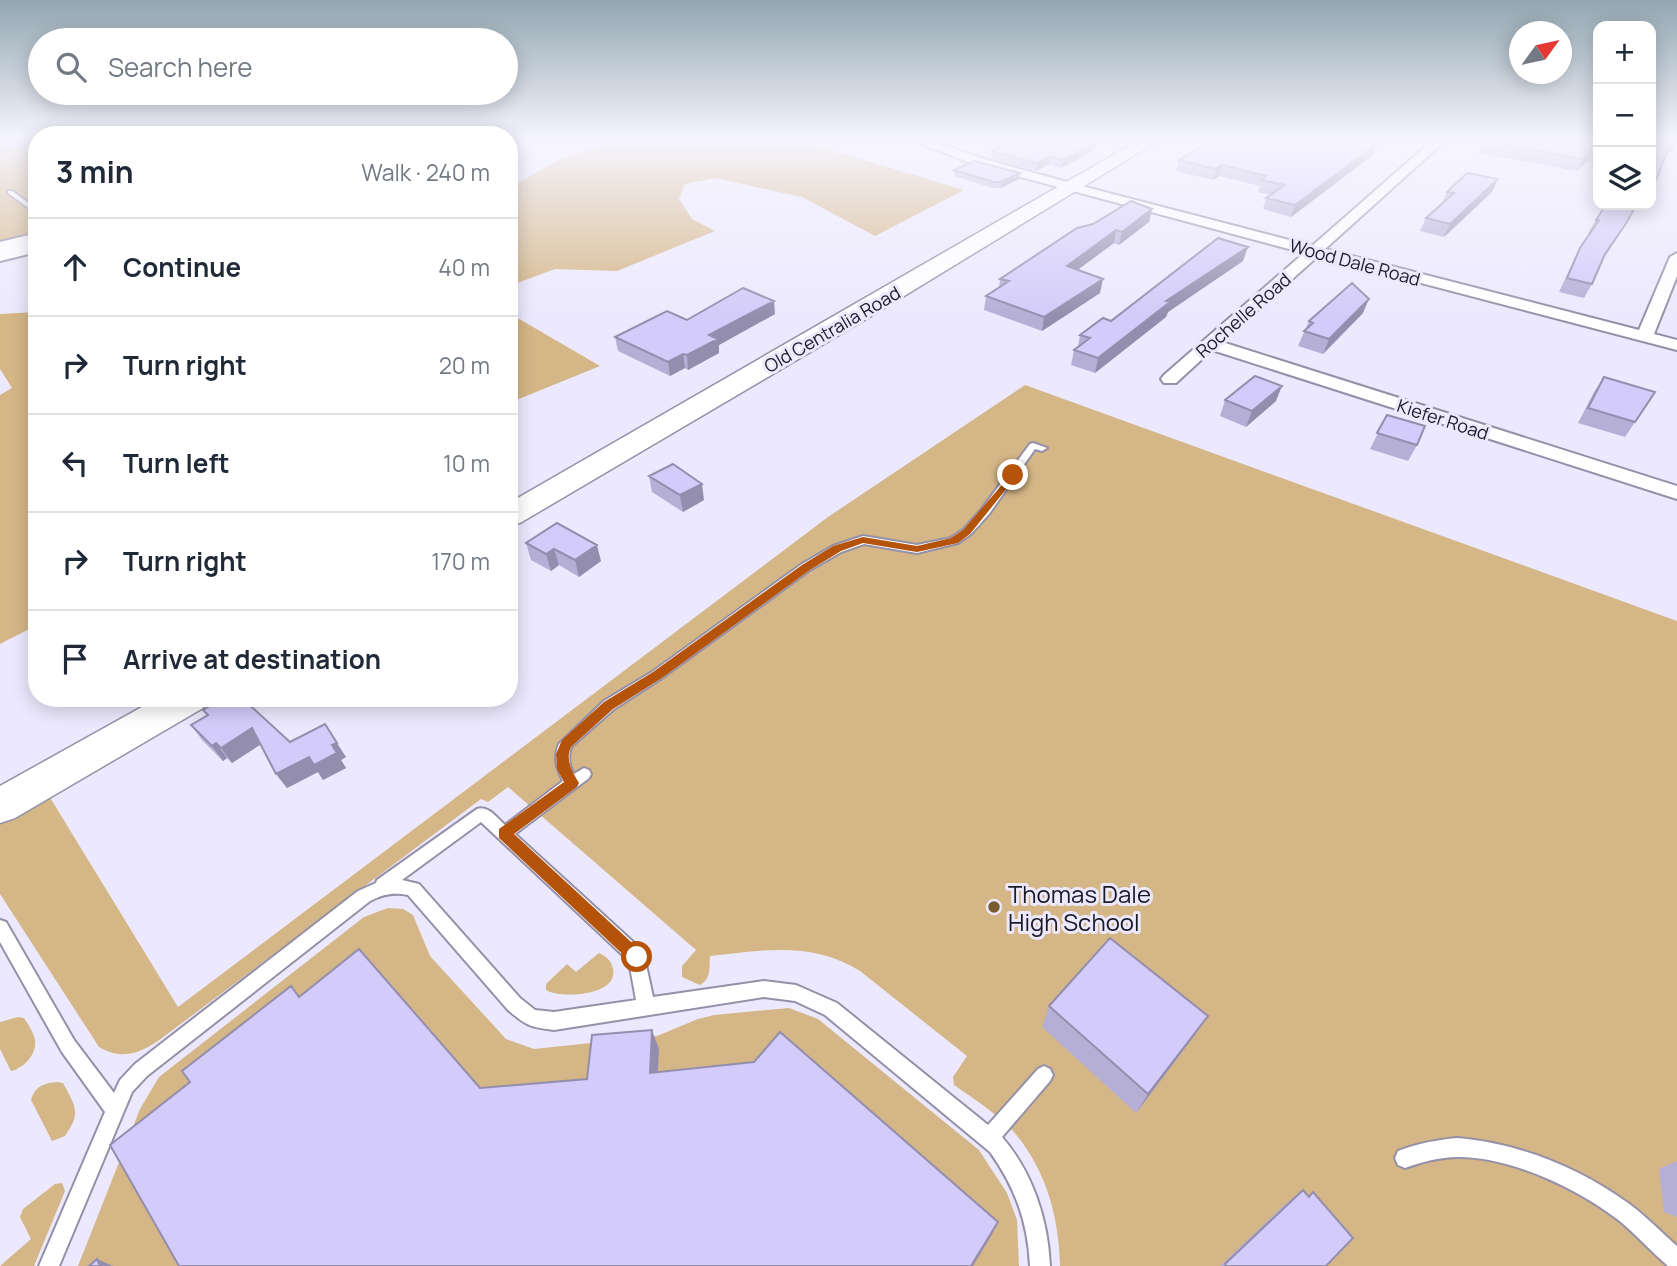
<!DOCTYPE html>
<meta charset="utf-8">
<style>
body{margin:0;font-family:Manrope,sans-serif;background:#f2f2f3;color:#1f2937}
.controls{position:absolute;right:21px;top:21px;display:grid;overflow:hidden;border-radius:14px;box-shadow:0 4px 18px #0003}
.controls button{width:63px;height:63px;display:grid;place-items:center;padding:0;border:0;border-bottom:2px solid #e0e1e3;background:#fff;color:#1f2937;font:35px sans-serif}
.compass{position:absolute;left:1509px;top:21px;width:63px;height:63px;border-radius:50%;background:#fff;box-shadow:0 4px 18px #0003;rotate:57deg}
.stop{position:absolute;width:21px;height:21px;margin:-16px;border:5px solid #b45309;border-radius:50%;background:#fff}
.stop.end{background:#b45309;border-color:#fff;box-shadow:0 2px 7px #0008}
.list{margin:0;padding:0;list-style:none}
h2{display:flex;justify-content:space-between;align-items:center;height:91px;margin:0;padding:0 28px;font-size:30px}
h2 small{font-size:23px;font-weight:400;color:#747a83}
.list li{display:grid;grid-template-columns:46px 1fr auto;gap:21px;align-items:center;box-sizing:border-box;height:98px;padding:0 28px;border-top:2px solid #e0e1e3}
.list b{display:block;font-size:26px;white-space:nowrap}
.list em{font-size:23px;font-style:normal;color:#747a83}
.icon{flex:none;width:38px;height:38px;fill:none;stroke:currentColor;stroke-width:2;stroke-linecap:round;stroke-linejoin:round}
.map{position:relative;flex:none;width:1677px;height:1266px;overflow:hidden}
.search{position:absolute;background:#fff;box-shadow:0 4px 18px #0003;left:28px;top:28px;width:490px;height:77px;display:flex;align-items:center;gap:18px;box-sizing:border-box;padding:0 24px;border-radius:38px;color:#747a83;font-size:26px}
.panel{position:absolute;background:#fff;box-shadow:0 4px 18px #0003;left:28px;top:126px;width:490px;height:581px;border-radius:28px}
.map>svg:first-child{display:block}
.green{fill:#d5b687}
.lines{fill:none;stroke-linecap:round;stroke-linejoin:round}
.lane-casing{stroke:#9490a8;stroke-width:4}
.street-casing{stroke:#9490a8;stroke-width:4}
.secondary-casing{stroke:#9490a8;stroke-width:3}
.primary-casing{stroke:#9490a8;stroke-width:4}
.lane{fill:#fff;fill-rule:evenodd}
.street{fill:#fff;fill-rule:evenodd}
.secondary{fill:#fff;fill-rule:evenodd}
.primary{fill:#fff;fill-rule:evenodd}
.wall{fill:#b5afd6}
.shaded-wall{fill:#948eae}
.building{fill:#d3cbf9;stroke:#948eae;stroke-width:2}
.route{fill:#b45309}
.poi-dot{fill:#785c2f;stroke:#ece9fe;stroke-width:2.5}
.labels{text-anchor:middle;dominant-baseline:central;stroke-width:6;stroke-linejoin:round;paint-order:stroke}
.far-street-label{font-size:18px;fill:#1b1923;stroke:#ece9fe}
.near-poi-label{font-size:24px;fill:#1b1923;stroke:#ece9fe;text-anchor:start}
</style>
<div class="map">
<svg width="1677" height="1266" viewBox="0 0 1677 1266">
<rect width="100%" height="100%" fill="#ece9fe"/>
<path class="green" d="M0 139H37V237L0 248Z
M596 139H794L964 190 875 236 802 197 715 178 685 184 679 199 692 219 715 231 617 271 555 269 509 286V188L554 162 599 146Z
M37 312V625L0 644V395L12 388 0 369V314Z
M509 313 600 366 509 403Z
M1025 385 1677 621V1266H1060C1059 1217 1046 1169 1013 1131 996 1113 974 1099 954 1085L953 1077 967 1056 860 971C813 941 763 950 710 956 709 967 712 978 700 985L682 977V966L696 950 508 787 488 802 481 799 158 1041C138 1054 121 1060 99 1047L0 894V818L46 791 178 1007 828 517Z
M388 908 403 909 413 915 430 956 506 1039 534 1049 657 1036 698 1019 714 1015 789 1008 818 1019 979 1150 1007 1193 1017 1220 1019 1266H78L140 1109 159 1077 364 917Z
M599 953C606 956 612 961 613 969 619 996 560 999 546 990V984L567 964 576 972Z
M18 1017 24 1018C28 1024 34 1033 35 1040 37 1054 24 1068 11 1071L0 1049V1022Z
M58 1082 63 1083C76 1107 81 1113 65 1136L52 1141 31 1100C35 1086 44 1083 58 1082Z
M62 1183 65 1191 34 1266H0L31 1239 20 1217 23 1209 55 1184Z"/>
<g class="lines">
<defs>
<path id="lane" d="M8 191H12L37 209V214L8 193Z
M1033 443 1047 448 1042 451 1035 449 989 514 971 534 958 543 917 553 864 544 841 552 810 570 662 678 614 709 571 747C568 756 569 766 574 774L584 768 589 770 591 774 589 778 515 834 643 951 653 997 764 981 796 985 837 1003 988 1125 1038 1069 1044 1066 1050 1069 1053 1075 1050 1081 1002 1137C1033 1173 1048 1220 1050 1266H1030C1028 1222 1015 1187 990 1152L825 1015 795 1001 764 997 554 1030C530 1027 527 1026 508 1010L408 895C394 892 383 894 370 901L147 1076 132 1092 59 1266H39L105 1112 62 1052 0 942V920L6 922 74 1040 114 1093 120 1080 135 1064 358 891 376 883 377 880 477 809C488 805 497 818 505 825L563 781C557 769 553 758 559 744L604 701 652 672 802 564 833 546 863 536 917 545 951 538 963 530 981 510 1030 444ZM481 822 629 961 636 1000 554 1012 535 1010 520 998 419 884 402 880Z
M1457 1138C1518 1143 1578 1167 1628 1203 1646 1216 1661 1232 1677 1246V1266H1668C1652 1252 1637 1236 1621 1222 1579 1189 1512 1157 1458 1157 1439 1157 1422 1162 1405 1168L1398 1165 1395 1158 1398 1151C1418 1143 1437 1140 1457 1138Z"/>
<path id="street" d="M908 139H926L984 159 1074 184 1312 246 1434 139H1447L1325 249 1639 330 1670 257 1677 253V276L1654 334 1677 340V350L1318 256 1222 342 1677 486V499L1212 350 1176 383H1164L1161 379 1164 375 1304 253 976 165Z
M37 244V252L0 261V253Z"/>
<path id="secondary" d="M1141 139H1161L873 315 520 523 509 525V503Z
M158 698H209L203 708 15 818 0 823V786Z"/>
<path id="primary" d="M37 233V247L0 256V242Z"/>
</defs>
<use href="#lane" class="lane-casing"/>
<use href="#street" class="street-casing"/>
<use href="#secondary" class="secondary-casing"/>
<use href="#primary" class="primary-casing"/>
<use href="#lane" class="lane"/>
<use href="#street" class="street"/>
<use href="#secondary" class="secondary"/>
<use href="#primary" class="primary"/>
</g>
<path class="wall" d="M0 139H37L18 148 0 143Z
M1016 139H1104L1096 143 1095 150 1061 168 1049 164 1036 171 991 158 992 151Z
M1216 139H1381L1374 144 1373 155 1291 217 1263 209 1266 198 1271 195 1258 192 1260 186 1219 176 1213 180 1176 171 1179 160Z
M1598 139V164L1586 162 1577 171 1479 153 1485 141Z
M954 170 1019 179 1001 188H993L954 176Z
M1498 179 1492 192 1444 237 1420 231 1426 218 1442 204 1447 192Z
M1152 209 1149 222 1119 245 1114 243 1077 270 1100 293 1042 331 984 310 986 296 999 287 1000 279Z
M1634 209 1619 235 1602 259 1592 284 1584 298 1559 292 1573 262 1591 233H1588L1596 220Z
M1243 261 1168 312 1166 317 1095 373 1071 365 1074 350 1078 347 1080 335Z
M1363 313 1323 354 1298 346 1309 321Z
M775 314 719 345V353L688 370 685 368 670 376 618 351 615 337 687 320Z
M1604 377 1655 392 1625 437 1578 423 1594 392Z
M1225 400 1276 401 1246 427 1220 416Z
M1387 415 1417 445 1408 461 1370 449Z
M649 476 704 500 683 512 652 492Z
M557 523 601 561 579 577 559 565 551 571 531 560 526 543Z
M203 710 290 742 346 757 341 760 346 768 323 780 318 772 287 788 276 774 261 744 232 763 227 758 223 761 202 740 191 725 207 715Z
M1049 1006 1194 1036 1136 1113 1042 1027Z
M1677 1161V1217L1664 1212 1659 1169Z
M1303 1190 1308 1196 1313 1192 1326 1266H1220L1283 1206Z"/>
<path class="shaded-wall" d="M15 139H37V143L18 148 13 140Z
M1090 139H1104L1096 143 1095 150 1061 168 1063 160Z
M1369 139H1381L1361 153 1365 142Z
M1677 139V142L1673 149 1662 157 1669 145Z
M1377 144 1373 155 1291 217 1295 205Z
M1592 150 1586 162 1577 171 1583 159Z
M1050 157 1049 164 1036 171 1037 163Z
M1222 165 1219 176 1213 180 1216 169Z
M1020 173 1019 179 1001 188V182Z
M1498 179 1492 192 1444 237 1450 224Z
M1152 209 1149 222 1119 245 1122 232Z
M1627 222 1619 235 1597 268 1605 254Z
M1116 230 1114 243 1064 280 1067 266Z
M1248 247 1243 261 1168 312 1166 317 1095 373 1098 358 1166 301Z
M1103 279 1100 293 1042 331 1044 317Z
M1369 299 1363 313 1323 354 1329 339Z
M774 301 775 314 719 345V353L688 370 687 355 709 335Z
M683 354 685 368 670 376 668 362Z
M1282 386 1276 401 1246 427 1252 411Z
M702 484 704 500 683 512 680 495Z
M597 545 601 561 579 577 575 560Z
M554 549 559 565 551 571 546 554Z
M252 728 263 743 232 763 221 748Z
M216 743 227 758 223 761 212 746Z
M337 743 346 757 341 760 346 768 323 780 318 772 287 788 276 774Z
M1208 1016 1194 1036 1136 1113 1148 1094Z
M652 1030 659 1049 657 1092 650 1073Z
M998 1222 991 1236 973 1266H971Z
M97 1259 113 1266H100Z"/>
<path class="building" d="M1016 139H1090L1088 140 1096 142 1063 160 1050 157 1037 163 992 151Z
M1216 139H1369L1365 142 1377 144 1295 205 1266 198 1285 185 1261 180 1266 176 1222 165 1216 169 1179 160Z
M1486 139H1598V151L1592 150 1583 159 1485 141Z
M1651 139H1677L1669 145 1658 176 1651 188Z
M974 161 1020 173 1001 182H994L954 170Z
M1467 173 1498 179 1450 224 1426 218 1454 193 1447 192Z
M1131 201 1152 209 1122 232 1116 230 1067 266 1103 279 1044 317 986 296 1009 281 1000 279 1077 228 1093 224Z
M1606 205H1636L1627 222 1605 254 1592 284 1567 278 1580 248 1599 220H1596Z
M1218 238 1248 247 1166 301 1170 302 1098 358 1074 350 1090 338 1080 335 1103 318 1111 321Z
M1352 283 1369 299 1329 339 1304 331 1313 323 1309 321Z
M743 288 774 301 709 335 718 339 687 355 683 354 668 362 615 337 667 311 687 320Z
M1255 376 1282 386 1252 411 1225 400Z
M1604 377 1655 392 1635 422 1588 408Z
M1387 415 1425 426 1417 445 1377 433Z
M673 464 702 484 680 495 649 476Z
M557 523 597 545 575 560 554 549 546 554 526 543Z
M223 698H242L290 742 325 724 337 743 332 745 337 753 314 765 309 757 276 774 252 728 221 748 216 743 212 746 191 725 208 715 203 710Z
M1110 938 1208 1016 1148 1094 1049 1006Z
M359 949 480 1088 587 1079 592 1035 652 1030 650 1073 754 1062 780 1032 998 1222 971 1266H179L110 1145 190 1082 182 1071 291 986 299 997Z
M1303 1190 1309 1197 1313 1192 1353 1238 1326 1266H1226L1225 1264Z
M97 1259 100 1266H89Z"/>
<linearGradient id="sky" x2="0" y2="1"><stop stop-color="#92a6b0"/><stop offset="0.44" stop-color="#f6f5ff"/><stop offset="1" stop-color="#f6f5ff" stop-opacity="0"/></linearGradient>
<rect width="1677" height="317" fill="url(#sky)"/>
<path class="route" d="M1013 472 1016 473V477L970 534 958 543 917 552 863 543 841 551 810 570 662 678 613 709 571 747C565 760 572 771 579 783L577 787 514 834 642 952 644 957 642 962 637 964 631 962 499 838V829L564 782 557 769 556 754 562 740 604 702 653 672 802 565 833 546 863 537 917 546 951 538 963 530Z"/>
<circle class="poi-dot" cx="994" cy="907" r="7"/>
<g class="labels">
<g class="far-street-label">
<text transform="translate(1355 262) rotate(15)">Wood Dale Road</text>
<text transform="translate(1243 315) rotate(-41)">Rochelle Road</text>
<text transform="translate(832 329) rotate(-30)">Old Centralia Road</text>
<text transform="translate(1443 419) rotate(18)">Kiefer Road</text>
</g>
<g class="near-poi-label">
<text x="1008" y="893">Thomas Dale<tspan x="1008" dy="28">High School</tspan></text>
</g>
</g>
</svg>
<div class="controls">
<button>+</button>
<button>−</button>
<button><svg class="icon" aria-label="layers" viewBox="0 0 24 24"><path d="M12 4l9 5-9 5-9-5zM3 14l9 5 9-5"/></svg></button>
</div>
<svg class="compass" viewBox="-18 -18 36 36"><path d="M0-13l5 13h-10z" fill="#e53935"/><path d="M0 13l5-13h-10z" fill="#747a83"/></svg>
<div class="stop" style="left:637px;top:957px"></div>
<div class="stop end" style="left:1013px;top:475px"></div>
<div class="search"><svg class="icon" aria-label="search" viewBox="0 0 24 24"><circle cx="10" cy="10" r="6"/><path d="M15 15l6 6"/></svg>Search here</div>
<section class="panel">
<h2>3 min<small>Walk · 240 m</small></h2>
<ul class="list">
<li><svg class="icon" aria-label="ahead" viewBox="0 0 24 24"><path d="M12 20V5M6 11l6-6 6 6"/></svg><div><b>Continue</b></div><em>40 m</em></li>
<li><svg class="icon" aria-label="right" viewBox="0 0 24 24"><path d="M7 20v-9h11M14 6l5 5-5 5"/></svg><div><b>Turn right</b></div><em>20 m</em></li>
<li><svg class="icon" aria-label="left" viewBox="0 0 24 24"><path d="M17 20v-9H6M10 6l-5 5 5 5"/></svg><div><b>Turn left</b></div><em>10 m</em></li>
<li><svg class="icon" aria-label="right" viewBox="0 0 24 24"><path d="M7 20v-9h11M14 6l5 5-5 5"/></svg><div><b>Turn right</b></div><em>170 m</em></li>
<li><svg class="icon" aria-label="arrive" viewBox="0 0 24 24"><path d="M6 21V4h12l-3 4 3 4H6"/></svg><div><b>Arrive at destination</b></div></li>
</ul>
</section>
</div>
